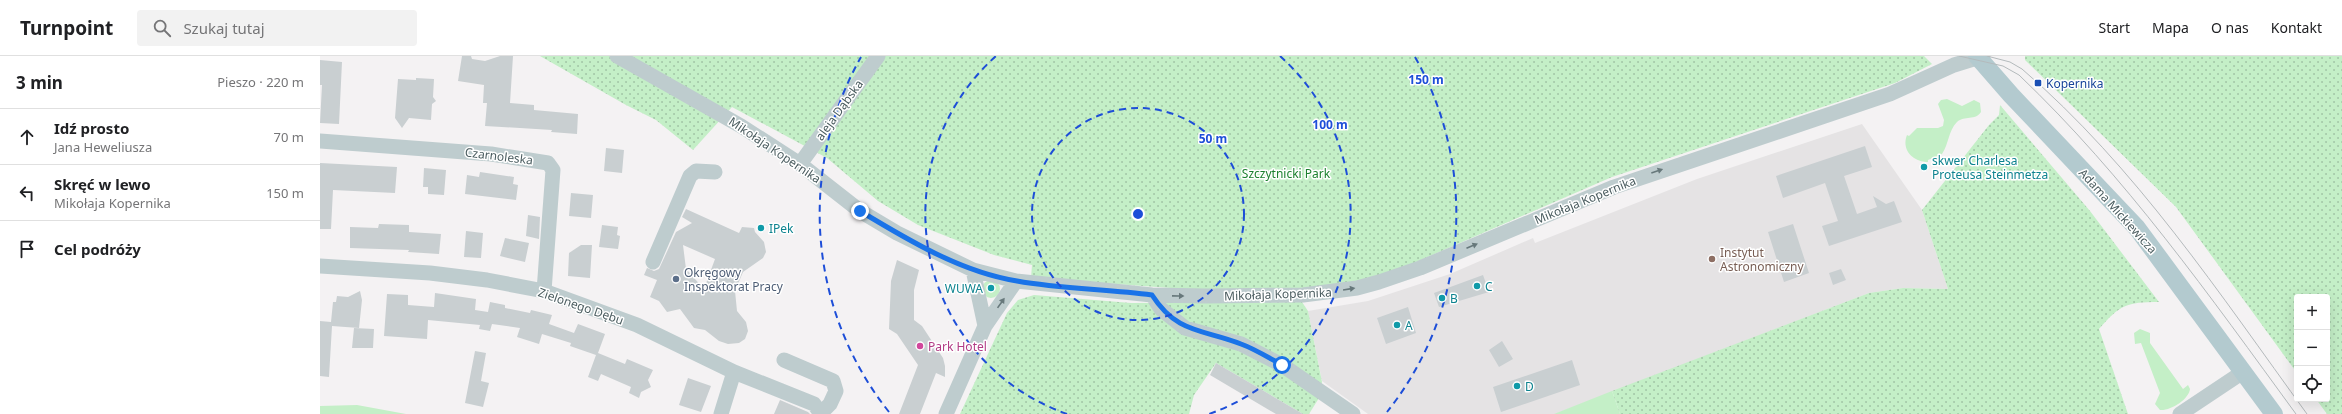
<!DOCTYPE html>
<html lang="pl">
<meta charset="utf-8">
<style>
body{margin:0;font-family:"Noto Sans",sans-serif;background:#f2f2f2;color:#202124}
.controls{position:absolute;right:12px;bottom:12px;display:grid;overflow:hidden;border-radius:4px;box-shadow:0 4px 16px #0002}
.controls button{width:36px;height:36px;display:grid;place-items:center;padding:0;border:0;border-bottom:1px solid #e0e0e0;background:#fff;color:#202124;font:20px sans-serif}
.stop{position:absolute;width:12px;height:12px;margin:-9px;border:3px solid #1a73e8;border-radius:50%;background:#fff}
.stop.end{background:#1a73e8;border-color:#fff;box-shadow:0 1px 4px #0008}
.list{margin:0;padding:0;list-style:none}
h2{display:flex;justify-content:space-between;align-items:center;height:52px;margin:0;padding:0 16px;font-size:17px}
h2 small{font-size:13px;font-weight:400;color:#757577}
.list li{display:grid;grid-template-columns:26px 1fr auto;gap:12px;align-items:center;box-sizing:border-box;height:56px;padding:0 16px;border-top:1px solid #e0e0e0}
.list b{display:block;font-size:15px;white-space:nowrap}
.list p{margin:0;font-size:13px;white-space:nowrap;color:#757577}
.list em{font-size:13px;font-style:normal;color:#757577}
.icon{flex:none;width:22px;height:22px;fill:none;stroke:currentColor;stroke-width:2;stroke-linecap:round;stroke-linejoin:round}
.map{position:relative;flex:none;width:2022px;height:358px;overflow:hidden}
header{display:flex;align-items:center;gap:24px;box-sizing:border-box;height:56px;padding:0 20px;background:#fff;border-bottom:1px solid #e0e0e0}
header strong{font-size:19px}
nav{display:flex;gap:22px;margin-inline-start:auto;font-size:14px}
.search{width:280px;height:36px;background:#f2f2f2;display:flex;align-items:center;gap:10px;box-sizing:border-box;padding:0 14px;border-radius:4px;color:#757577;font-size:15px}
main{display:flex}
aside{flex:1;background:#fff}
.map>svg:first-child{display:block}
.education{fill:#e5e3e4}
.grass{fill:#c4efc7}
.park{fill:url(#park-dots)}
.building{fill:#c9cfd1;fill-rule:evenodd}
.lines{fill:none;stroke-linecap:round;stroke-linejoin:round}
.minor{stroke:#beccce;stroke-width:15}
.major{stroke:#b3cacf;stroke-width:18}
.tram{stroke:#b4babc;stroke-width:1}
.oneway{fill:#67787b}
.route{stroke:#1a73e8;stroke-width:5}
.ring{fill:none;stroke:#1d4ed8;stroke-width:2;stroke-dasharray:7 5}
.transit-dot{fill:#1a4fb4;stroke:#fff;stroke-width:1.5}
.culture-dot{fill:#0f9aa8;stroke:#fff;stroke-width:1.5}
.education-dot{fill:#8d6e63;stroke:#fff;stroke-width:1.5}
.service-dot{fill:#5c6f8a;stroke:#fff;stroke-width:1.5}
.hotel-dot{fill:#d1479c;stroke:#fff;stroke-width:1.5}
.labels{text-anchor:middle;dominant-baseline:central;stroke-width:3;stroke-linejoin:round;paint-order:stroke}
.transit-label{font-size:12px;fill:#164399;stroke:#fff;text-anchor:start}
.street-label{font-size:12px;fill:#4a5c5f;stroke:#fff}
.culture-label{font-size:12px;fill:#0d838f;stroke:#fff;text-anchor:start}
.park-label{font-size:12px;fill:#1b802e;stroke:#fff}
.education-label{font-size:12px;fill:#785e54;stroke:#fff;text-anchor:start}
.service-label{font-size:12px;fill:#4e5e75;stroke:#fff;text-anchor:start}
.hotel-label{font-size:12px;fill:#b23c85;stroke:#fff;text-anchor:start}
.centre{fill:#1d4ed8;stroke:#fff;stroke-width:2}
.ring-label{font-size:12px;text-anchor:middle;font-weight:bold;fill:#1d4ed8;stroke:#fff;stroke-width:3;stroke-linejoin:round;paint-order:stroke}
</style>
<header>
<strong>Turnpoint</strong>
<div class="search"><svg class="icon" aria-label="search" viewBox="0 0 24 24"><circle cx="10" cy="10" r="6"/><path d="M15 15l6 6"/></svg>Szukaj tutaj</div>
<nav><a>Start</a><a>Mapa</a><a>O nas</a><a>Kontakt</a></nav>
</header>
<main>
<aside>
<h2>3 min<small>Pieszo · 220 m</small></h2>
<ul class="list">
<li><svg class="icon" aria-label="ahead" viewBox="0 0 24 24"><path d="M12 20V5M6 11l6-6 6 6"/></svg><div><b>Idź prosto</b><p>Jana Heweliusza</p></div><em>70 m</em></li>
<li><svg class="icon" aria-label="left" viewBox="0 0 24 24"><path d="M17 20v-9H6M10 6l-5 5 5 5"/></svg><div><b>Skręć w lewo</b><p>Mikołaja Kopernika</p></div><em>150 m</em></li>
<li><svg class="icon" aria-label="arrive" viewBox="0 0 24 24"><path d="M6 21V4h12l-3 4 3 4H6"/></svg><div><b>Cel podróży</b></div></li>
</ul>
</aside>
<div class="map">
<svg width="2022" height="358" viewBox="0 0 2022 358">
<defs>
<pattern id="park-dots" width="8" height="8" patternUnits="userSpaceOnUse"><rect width="8" height="8" fill="#c4efc7"/><path d="M2 2h.1M6 6h.1" fill="none" stroke="#a1c5a5" stroke-width="1.8" stroke-linecap="round"/></pattern>
</defs>
<rect width="100%" height="100%" fill="#f4f2f3"/>
<path class="education" d="M1542 68 1602 154 1628 233 1583 232 1549 237 1235 358H1048L1002 325 988 255 1048 245 1130 218 1213 182 1215 187 1377 123Z"/>
<path class="grass" d="M1627 43 1642 50 1654 44 1660 47 1661 56C1655 65 1645 59 1637 66 1628 75 1629 88 1622 98L1608 104V106C1593 106 1581 94 1587 79L1589 80 1597 72H1618L1623 70 1624 64 1618 48 1621 44Z
M662 233a9 9 0 1 1 18 0a9 9 0 1 1-18 0Z
M1820 273 1830 277V287L1863 333 1868 329 1870 333C1869 343 1851 355 1840 354L1835 348 1840 337 1821 287 1815 288 1814 277Z
M1292 335 1300 358H1234Z
M37 349 86 358H0V350Z"/>
<path class="park" d="M220 0H1604L1612 8 1575 27 1292 121 1087 210 1031 228 964 234 865 233 711 222 712 209 674 199 598 169 558 145 507 102 412 51 373 94 336 64 306 49Z
M1705 0H2022V358H2007L1996 343H2007V241H1977V317L1856 151 1705 4Z
M1680 49 1770 155 1839 246C1806 246 1800 249 1779 273L1808 358H1300L1292 335 1549 237 1583 232 1628 233 1602 154 1669 69 1679 59Z
M714 239 811 247 982 246 988 255 1002 326 999 342 989 358H983L896 307 874 339 869 358H640L687 257 698 244Z"/>
<path class="building" d="M142 0H151L152 3 165 5 180 0H193L190 47 214 49V54L258 58 257 78 231 76 232 74 165 70 167 47H163L164 29 138 25Z
M0 4 22 6 19 68 0 67 2 29H0Z
M96 22 114 23 113 41 116 45 112 48 111 64 89 62 82 72 75 62 78 23 96 24Z
M1545 90 1552 111 1524 120 1537 158 1557 151 1553 140 1566 148 1574 145 1582 166 1509 190 1502 170 1518 165 1505 127 1463 142 1456 120Z
M286 92 304 94 302 117 284 115Z
M0 107 77 111 75 137 13 134 11 173H0Z
M104 112 126 114 124 139 108 138V131H103Z
M160 116 194 121 193 128 198 129 196 144 145 138 147 119 159 121Z
M251 137 273 139 271 162 249 160Z
M366 153 419 177 422 171 434 172 435 176 444 186 446 196 443 202 423 216 415 235 417 255 426 266 428 275 425 283 419 287 408 288 399 285 385 274 374 272 360 253 347 256 339 245 330 241 337 224 324 219 327 212 334 215 339 213 356 176 372 167 362 161ZM363 189 395 203 384 233 366 213Z
M208 159 220 161 219 183 206 180Z
M59 168 89 169V176L121 178 119 198 88 196 89 194 30 192V171L58 172Z
M1473 168 1489 217 1464 226 1448 176Z
M282 169 298 171 297 179 300 180 298 193 279 191Z
M146 175 163 177 161 202 144 201Z
M185 182 209 187 205 206 180 200Z
M261 189H272L270 222 248 220 249 197Z
M577 204 599 214 594 234V264L602 270 623 302 625 310V321L616 317 600 358H579L598 309 577 278 569 273 571 225Z
M1521 213 1526 224 1513 229 1509 217Z
M1163 219 1169 236 1119 251 1114 237Z
M40 235 42 244 39 272 12 270 9 321 0 320V265L11 266 13 246H16L17 240 28 241Z
M115 237 156 243 155 254 168 256 170 246 185 249V252L210 257 211 254 232 259 229 268 254 277 258 268 285 278 278 297 305 308 307 303 333 314 328 324 331 331 321 336 319 342 309 337 311 331 281 318 278 325 268 321 276 299 250 290 251 287 222 278 219 288 197 281 200 272 172 268 170 275 159 273 160 269 108 264 107 283 64 280 67 238 88 239V249L114 251Z
M1088 251 1096 277 1066 288 1057 262Z
M34 272 54 273 53 292H32Z
M1182 285 1193 303 1179 311 1169 294Z
M155 295 166 297 161 325 169 327 163 351 145 347Z
M1252 304 1260 329 1181 356 1173 331Z
M896 307 983 358H956L890 319Z
M368 322 391 330 381 356 359 349Z
M460 344 488 356 490 358H454Z"/>
<g class="lines">
<path class="minor" d="M297 0 421 70 480 108 540 155 577 177 653 214 696 225 832 239 886 240 983 239 1037 232 1059 226 1100 212 1294 131 1570 38 1634 9 1663 0
M0 85 171 98 228 107 233 114 224 235
M480 108 558 0
M333 206 370 120 376 115 395 116
M0 210 110 217 167 224 224 235 317 269 414 316 494 348 501 358
M653 214 665 270
M832 239 841 253 865 272 921 288 962 309 1033 358
M464 304 513 325 516 335 510 348 501 357
M401 358 414 316
M626 358 665 270 696 225
M1860 358 1923 316"/>
<path class="major" d="M1657 0 1691 39 1817 172 1954 358"/>
<path class="tram" d="M1639 0 1683 10 1699 19C1806 121 1889 239 1976 358
M1667 0 1690 6 1702 13C1816 111 1899 237 1987 358"/>
</g>
<defs><path id="oneway-solid" d="M-6-.8H1V-3.2L6.5 0L1 3.2V.8H-6Z"/></defs>
<g class="oneway">
<use href="#oneway-solid" transform="translate(1337 115) rotate(-19)"/>
<use href="#oneway-solid" transform="translate(1152 190) rotate(-23)"/>
<use href="#oneway-solid" transform="translate(1029 233) rotate(-9)"/>
<use href="#oneway-solid" transform="translate(858 240) rotate(1)"/>
<use href="#oneway-solid" transform="translate(681 247) rotate(-55)"/>
</g>
<g class="lines">
<path class="route" d="M540 155C588 184 641 216 697 225 741 233 787 233 832 239 857 278 883 273 921 288 935 293 949 302 962 309"/>
</g>
<g class="ring">
<circle cx="818" cy="158" r="106"/>
<path d="M747 358A212 212 0 0 1 676 0M960 0A212 212 0 0 1 889 358"/>
<path d="M569 356A318 318 0 0 1 541 1M1095 1A318 318 0 0 1 1067 356"/>
</g>
<rect class="transit-dot" x="1714" y="23" width="8" height="8" rx="2"/>
<g class="culture-dot">
<circle cx="1604" cy="111" r="4"/>
<circle cx="441" cy="172" r="4"/>
<circle cx="1157" cy="230" r="4"/>
<circle cx="671" cy="232" r="4"/>
<circle cx="1122" cy="242" r="4"/>
<circle cx="1077" cy="269" r="4"/>
<circle cx="1197" cy="330" r="4"/>
</g>
<circle class="education-dot" cx="1392" cy="203" r="4"/>
<circle class="service-dot" cx="356" cy="223" r="4"/>
<circle class="hotel-dot" cx="600" cy="290" r="4"/>
<g class="labels">
<g class="transit-label">
<text x="1726" y="27">Kopernika</text>
</g>
<g class="street-label">
<text transform="translate(519 54) rotate(-54)">aleja Dąbska</text>
<text transform="translate(455 94) rotate(34)">Mikołaja Kopernika</text>
<text transform="translate(179 100) rotate(7)">Czarnoleska</text>
<text transform="translate(1265 144) rotate(-22)">Mikołaja Kopernika</text>
<text transform="translate(1798 155) rotate(48)">Adama Mickiewicza</text>
<text transform="translate(958 238) rotate(-2)">Mikołaja Kopernika</text>
<text transform="translate(261 250) rotate(19)">Zielonego Dębu</text>
</g>
<g class="culture-label">
<text x="1612" y="104">skwer Charlesa<tspan x="1612" dy="14">Proteusa Steinmetza</tspan></text>
<text x="449" y="172">IPek</text>
<text x="1165" y="230">C</text>
<text x="663" y="232" text-anchor="end">WUWA</text>
<text x="1130" y="242">B</text>
<text x="1085" y="269">A</text>
<text x="1205" y="330">D</text>
</g>
<g class="park-label">
<text x="966" y="117">Szczytnicki Park</text>
</g>
<g class="education-label">
<text x="1400" y="196">Instytut<tspan x="1400" dy="14">Astronomiczny</tspan></text>
</g>
<g class="service-label">
<text x="364" y="216">Okręgowy<tspan x="364" dy="14">Inspektorat Pracy</tspan></text>
</g>
<g class="hotel-label">
<text x="608" y="290">Park Hotel</text>
</g>
</g>
<circle cx="818" cy="158" r="6" class="centre"/>
<g class="ring-label">
<text x="1106" y="28">150 m</text>
<text x="1010" y="73">100 m</text>
<text x="893" y="87">50 m</text>
</g>
</svg>
<div class="controls">
<button>+</button>
<button>−</button>
<button><svg class="icon" aria-label="locate" viewBox="0 0 24 24"><circle cx="12" cy="12" r="6"/><path d="M12 2v4M12 18v4M2 12h4M18 12h4"/></svg></button>
</div>
<div class="stop" style="left:962px;top:309px"></div>
<div class="stop end" style="left:540px;top:155px"></div>
</div>
</main>
